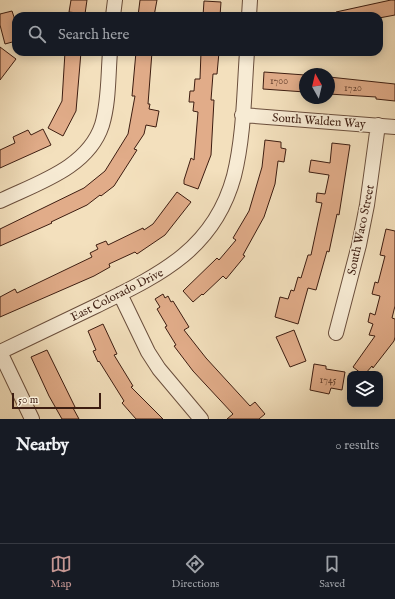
<!DOCTYPE html>
<style>
body{margin:0;font-family:"IM FELL English",serif;background:#242831;color:#f1f3f6}
.controls{position:absolute;right:12px;bottom:12px;display:grid;overflow:hidden;border-radius:8px;box-shadow:0 2px 10px #0003}
.controls button{width:36px;height:36px;display:grid;place-items:center;padding:0;border:0;border-bottom:1px solid #363941;background:#171b24;color:#f1f3f6;font:20px sans-serif}
.compass{position:absolute;left:299px;top:68px;width:36px;height:36px;border-radius:50%;background:#171b24;box-shadow:0 2px 10px #0003;rotate:352deg}
.scale{position:absolute;left:12px;bottom:10px;width:89px;box-sizing:border-box;padding-left:4px;border:2px solid #3d1d11;border-top:0;font-size:11px;line-height:14px;white-space:nowrap;color:#3d1d11;-webkit-text-stroke:3px #f7ebd4;paint-order:stroke}
.list{margin:0;padding:0;list-style:none}
h2{display:flex;justify-content:space-between;align-items:center;height:52px;margin:0;padding:0 16px;font-size:17px}
h2 small{font-size:13px;font-weight:400;color:#9ea1a6}
.icon{flex:none;width:22px;height:22px;fill:none;stroke:currentColor;stroke-width:2;stroke-linecap:round;stroke-linejoin:round}
.map{position:relative;flex:none;width:395px;height:419px;overflow:hidden}
.search{position:absolute;background:#171b24;box-shadow:0 2px 10px #0003;left:12px;right:12px;top:12px;height:44px;display:flex;align-items:center;gap:10px;box-sizing:border-box;padding:0 14px;border-radius:12px;color:#9ea1a6;font-size:15px}
.sheet{height:124px;background:#171b24}
nav{display:flex;justify-content:space-around;align-items:center;box-sizing:border-box;height:56px;border-top:1px solid #363941;background:#171b24;font-size:11px;color:#9ea1a6}
nav a{display:grid;justify-items:center;gap:2px}
nav .on{color:#c59692}
.map>svg:first-child{display:block}
.building{fill:#e1ac89;stroke:#3d1d11}
.lines{fill:none;stroke-linecap:round;stroke-linejoin:round}
.street-casing{stroke:#6a4e3c;stroke-width:16}
.street{stroke:#f7ebd4;stroke-width:14}
.labels{text-anchor:middle;dominant-baseline:central;stroke-width:3;stroke-linejoin:round;paint-order:stroke}
.number-label{font-size:10px;fill:#66412f}
.street-label{font-size:12px;fill:#3d1d11;stroke:#f7ebd4}
</style>
<div class="map">
<svg width="395" height="419" viewBox="0 0 395 419">
<rect width="100%" height="100%" fill="#f3e0bd"/>
<filter id="stains"><feTurbulence type="fractalNoise" baseFrequency=".005" numOctaves="4"/><feColorMatrix values="0 0 0 0 .2 0 0 0 0 .09 0 0 0 0 .02 0 0 0 .5 -.17"/></filter>
<radialGradient id="worn" r=".72"><stop offset=".6" stop-color="#630" stop-opacity="0"/><stop offset="1" stop-color="#630" stop-opacity=".3"/></radialGradient>
<path class="building" d="M71 0H87L85 14 69 12Z
M140 0H157L154 16H138Z
M391 0H395V15L379 18V16H337L336 12Z
M204 1 221 2 220 16H203Z
M12 11 16 23V41L5 44 0 25V14Z
M0 47 16 59 0 80Z
M65 52H81L76 111 63 136 48 128 62 101Z
M136 52H152L148 104H150L149 109 159 111 156 127 146 125 144 134 134 149 137 150 114 186 101 196 100 195 87 205 51 222 52 223 0 246V229L84 188 105 171 128 134 135 96H132Z
M201 52H219L217 74H213L211 100H214L211 155 198 189 184 184V180L191 158 194 160 198 112 193 111 194 102H189L190 91H194L195 79H200Z
M264 72 305 75V92L263 89Z
M329 77 395 84V101L376 99V97L329 94Z
M43 129 51 145 0 168V150L15 143 13 137 28 130 31 135Z
M265 140 281 142V148L286 149 284 162 278 161 275 184 264 217 243 255 245 256 226 279 223 276 203 295 202 294 193 302 183 291 217 258 219 260 236 240 233 238 249 211 262 167Z
M332 143 350 145 339 215 337 214 329 252 327 251 316 290 308 288 298 324 275 317 280 297 288 299 291 290 294 291 298 277 301 278 308 255H311L322 203 316 202 317 193 325 194 329 175 309 172 311 160 330 163Z
M177 192 191 202 165 235 137 254 135 252 109 264 110 267 94 276 0 317V297L15 289 17 293 92 257 90 253 98 249 96 245 106 241 108 245 143 228 144 230 153 224Z
M386 229 395 231V306L392 318 395 319V337L394 341 373 368 372 366 365 374H362L353 367 375 336 369 335 373 324 368 322 370 313 375 315 380 296 372 294 375 282 378 283 385 256 380 255Z
M163 294 165 298 168 296 171 302 173 301 189 327 184 330 206 358 250 406 255 402 265 414 259 419H227L233 414 193 371 174 346 176 345 165 327 167 326 157 309 160 307 155 299Z
M103 324 117 354 114 355 133 386 131 387 163 419H136L122 403 124 401 99 361 98 362 93 351 96 350 88 331Z
M294 330 306 361 290 367 276 337Z
M47 350 75 407 73 408 79 419H62L49 396 31 357Z
M314 364 326 366V369L345 372 342 390 331 388 329 394 310 390Z"/>
<g class="lines">
<defs>
<path id="street" d="M113 16 115 0
M249 16 250 0
M242 115 395 127
M0 201C37 183 88 168 102 125 109 102 108 76 110 52
M120 294 148 352 159 369 201 419
M336 333 359 245 367 205 378 125
M0 352C32 337 64 321 96 306 159 275 214 250 234 176 244 136 244 93 247 52
M0 352 32 419"/>
</defs>
<use href="#street" class="street-casing"/>
<use href="#street" class="street"/>
</g>
<g class="labels">
<g class="number-label">
<text x="279" y="81">1700</text>
<text x="353" y="88">1720</text>
<text x="328" y="380">1745</text>
</g>
<g class="street-label">
<text transform="translate(319 121) rotate(4)">South Walden Way</text>
<text transform="translate(361 230) rotate(-78)">South Waco Street</text>
<text transform="translate(117 295) rotate(-27)">East Colorado Drive</text>
</g>
</g>
<rect width="100%" height="100%" filter="url(#stains)"/>
<rect width="100%" height="100%" fill="url(#worn)"/>
</svg>
<div class="controls">
<button><svg class="icon" aria-label="layers" viewBox="0 0 24 24"><path d="M12 4l9 5-9 5-9-5zM3 14l9 5 9-5"/></svg></button>
</div>
<svg class="compass" viewBox="-18 -18 36 36"><path d="M0-13l5 13h-10z" fill="#e53935"/><path d="M0 13l5-13h-10z" fill="#9ea1a6"/></svg>
<div class="scale">50 m</div>
<div class="search"><svg class="icon" aria-label="search" viewBox="0 0 24 24"><circle cx="10" cy="10" r="6"/><path d="M15 15l6 6"/></svg>Search here</div>
</div>
<section class="sheet">
<h2>Nearby<small>0 results</small></h2>
<ul class="list">
</ul>
</section>
<nav>
<a class="on"><svg class="icon" aria-label="map" viewBox="0 0 24 24"><path d="M3 6l6-2 6 2 6-2v14l-6 2-6-2-6 2zM9 4v14M15 6v14"/></svg>Map</a>
<a><svg class="icon" aria-label="directions" viewBox="0 0 24 24"><path d="M12 3l9 9-9 9-9-9zM9 14v-3h6M13 9l2 2-2 2"/></svg>Directions</a>
<a><svg class="icon" aria-label="saved" viewBox="0 0 24 24"><path d="M7 4h10v16l-5-4-5 4z"/></svg>Saved</a>
</nav>
